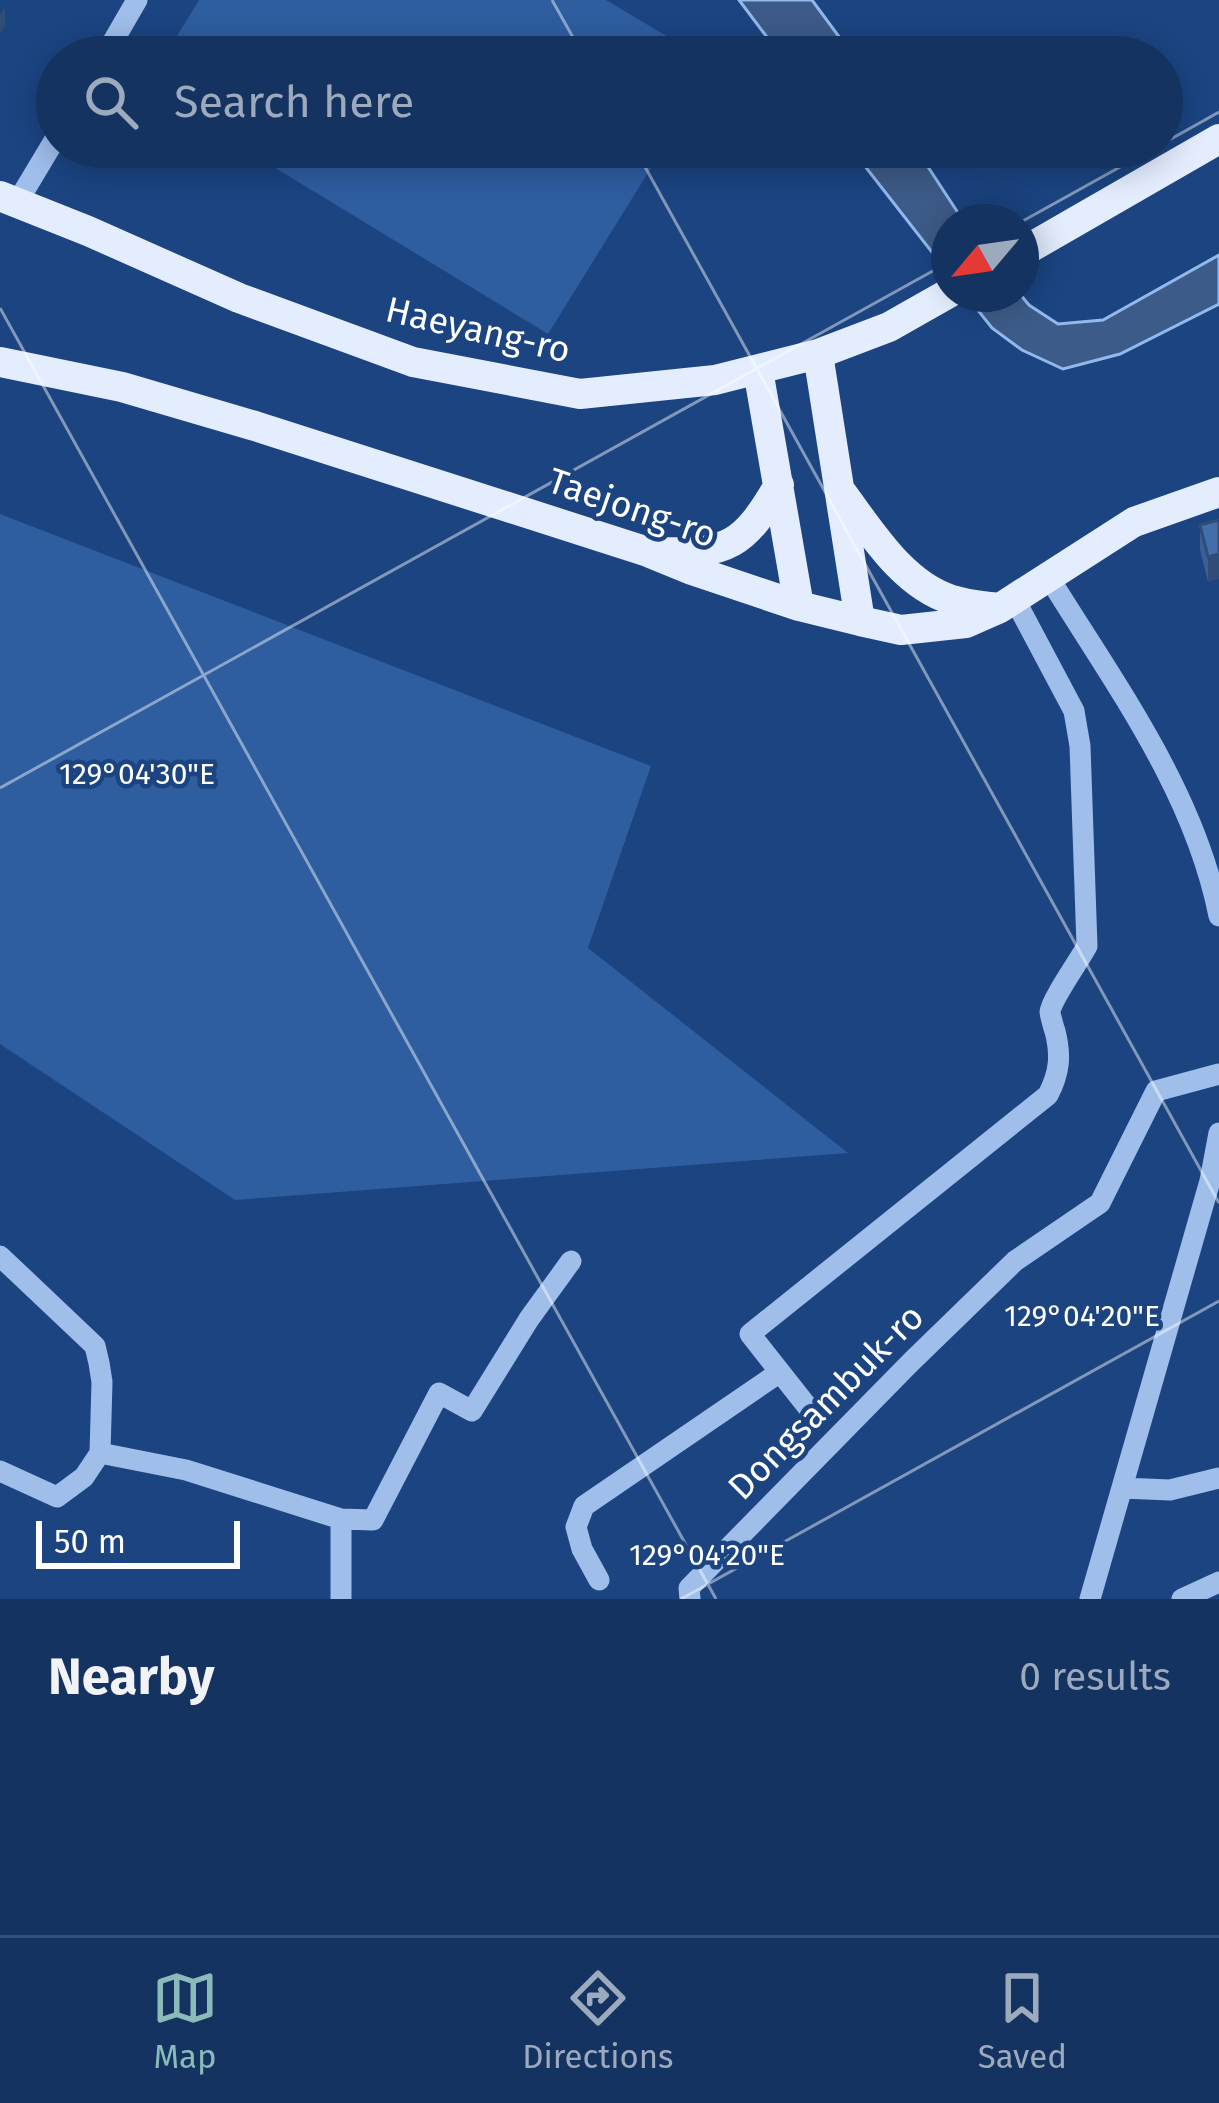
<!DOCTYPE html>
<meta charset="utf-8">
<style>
body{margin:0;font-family:"Fira Sans",sans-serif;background:#1d3b67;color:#f1f3f6}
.compass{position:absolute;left:931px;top:204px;width:108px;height:108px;border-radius:50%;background:#143361;box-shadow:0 6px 30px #0003;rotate:241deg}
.scale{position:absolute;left:36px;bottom:30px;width:204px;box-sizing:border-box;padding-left:12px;border:6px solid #fff;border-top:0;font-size:33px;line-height:42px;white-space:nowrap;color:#fff;-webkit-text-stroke:9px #1b4481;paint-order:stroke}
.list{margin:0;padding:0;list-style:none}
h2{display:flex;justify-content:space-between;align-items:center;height:156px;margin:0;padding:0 48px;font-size:51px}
h2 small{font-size:39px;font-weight:400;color:#9daabd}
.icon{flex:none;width:66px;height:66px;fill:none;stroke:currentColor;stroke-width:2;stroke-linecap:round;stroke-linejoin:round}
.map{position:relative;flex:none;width:1219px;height:1599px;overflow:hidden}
.search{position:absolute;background:#143361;box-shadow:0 6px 30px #0003;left:36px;right:36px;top:36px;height:132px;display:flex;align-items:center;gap:30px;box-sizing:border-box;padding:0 42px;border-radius:66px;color:#9daabd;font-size:45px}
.sheet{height:336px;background:#143361}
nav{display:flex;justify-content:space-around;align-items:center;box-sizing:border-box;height:168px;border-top:3px solid #334e76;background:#143361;font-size:33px;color:#9daabd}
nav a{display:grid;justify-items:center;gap:6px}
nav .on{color:#8bbbb9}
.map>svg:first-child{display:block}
.green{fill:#2e5da0}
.water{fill:#3d5b88;stroke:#92b9ec;stroke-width:3}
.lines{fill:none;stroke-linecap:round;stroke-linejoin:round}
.minor{stroke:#9fbeea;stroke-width:21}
.major{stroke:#e3edfe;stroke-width:30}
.wall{fill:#3a5f93}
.shaded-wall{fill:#304d78}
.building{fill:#446eab;stroke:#304d78;stroke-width:3}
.ticks{fill:none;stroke:#fff;stroke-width:3;stroke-opacity:0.45}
.labels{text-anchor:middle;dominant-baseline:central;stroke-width:9;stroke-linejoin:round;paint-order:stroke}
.street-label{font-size:36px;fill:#fff;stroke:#1b4481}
.ticks-label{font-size:30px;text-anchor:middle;fill:#fff;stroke:#1b4481;stroke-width:9;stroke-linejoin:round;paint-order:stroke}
</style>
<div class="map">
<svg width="1219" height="1599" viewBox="0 0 1219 1599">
<rect width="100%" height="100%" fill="#1b4481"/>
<path class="green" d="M199 0H606L702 57H164Z
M241 147H664L548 334Z
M0 514 651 766 588 948 848 1153 235 1200 0 1044Z"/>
<path class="water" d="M739 0H812L854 57H782Z
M850 147H915L964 222H949V274Z
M1219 255V304L1120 354 1063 369 1022 350 992 328 965 294H1020L1029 305 1058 324 1103 320Z"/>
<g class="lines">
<path class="minor" d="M104 57 137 0
M18 201 57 136
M1048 576C1114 683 1194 790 1219 916
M0 1256 95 1346 99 1363 102 1382 100 1453 84 1477 57 1497 0 1471
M810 1410 750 1334 1048 1095C1060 1072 1061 1055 1055 1031 1054 1029 1050 1014 1050 1012 1051 1000 1079 961 1087 946L1080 746 1074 711 1014 598
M100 1453 186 1470 341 1519
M1122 1488 1170 1490 1219 1478
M599 1580 582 1549 576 1527 584 1506 780 1372
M341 1599V1519L373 1520 439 1393 472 1411 529 1319 571 1261
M690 1599 689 1588 911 1362 1015 1261 1100 1203 1156 1091 1219 1074
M1090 1599 1210 1181 1219 1133
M1182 1599 1219 1582"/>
<path class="major" d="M0 196 88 231 239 298 413 362 580 394 715 380 818 354 889 327 949 293
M1021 253 1219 139
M818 354 860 621
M0 362 122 387 255 426 648 552 692 570 799 606 860 621 901 630 966 623 1000 608 1134 522 1219 492
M758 370 799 606
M842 493C871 532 903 585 952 600 966 605 984 606 1000 608
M659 552C729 554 744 545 779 485"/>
</g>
<path class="wall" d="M1219 520 1208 582 1200 550V525Z"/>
<path class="shaded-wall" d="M5 7V26L0 34V15Z
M1219 554V579L1208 582V557Z"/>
<path class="building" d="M1219 520V554L1208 557 1200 525Z"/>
<path class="ticks" d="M552 0 584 57M1162 144 1219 112M634 147 1219 1203M1021 222 1156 147M0 308 716 1599M0 788 949 262M681 1599 1219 1301"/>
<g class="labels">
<g class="street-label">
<text transform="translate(478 330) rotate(13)">Haeyang-ro</text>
<text transform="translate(632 508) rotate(19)">Taejong-ro</text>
<text transform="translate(826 1402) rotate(-45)">Dongsambuk-ro</text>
</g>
</g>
<g class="ticks-label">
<text x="137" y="784">129°04'30"E</text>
<text x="1082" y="1326">129°04'20"E</text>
<text x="707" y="1565">129°04'20"E</text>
</g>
</svg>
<svg class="compass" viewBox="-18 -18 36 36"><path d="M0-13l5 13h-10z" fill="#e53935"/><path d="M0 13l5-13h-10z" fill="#9daabd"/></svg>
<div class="scale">50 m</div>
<div class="search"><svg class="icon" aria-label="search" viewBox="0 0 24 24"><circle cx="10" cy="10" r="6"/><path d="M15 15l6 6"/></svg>Search here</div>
</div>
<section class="sheet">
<h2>Nearby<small>0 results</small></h2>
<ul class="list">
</ul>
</section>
<nav>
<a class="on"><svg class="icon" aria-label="map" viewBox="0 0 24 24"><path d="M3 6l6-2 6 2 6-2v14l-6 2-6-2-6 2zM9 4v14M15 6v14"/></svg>Map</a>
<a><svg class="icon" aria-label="directions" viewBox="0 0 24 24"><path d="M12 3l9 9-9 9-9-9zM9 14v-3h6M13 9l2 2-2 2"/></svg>Directions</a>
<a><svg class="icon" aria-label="saved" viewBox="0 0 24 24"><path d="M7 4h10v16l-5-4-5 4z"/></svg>Saved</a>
</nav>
